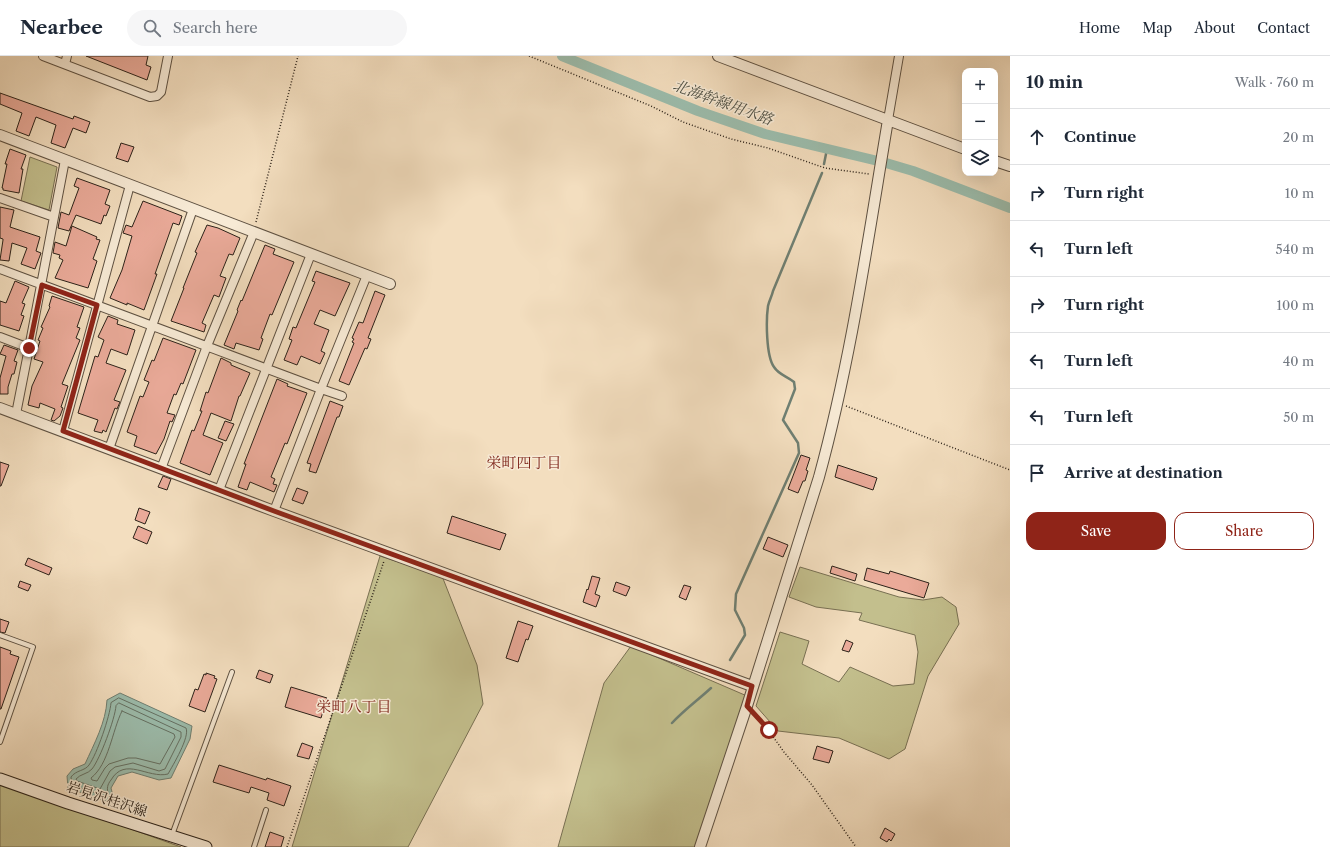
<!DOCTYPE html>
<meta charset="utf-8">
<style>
body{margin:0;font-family:"Libre Caslon Text","Noto Serif JP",serif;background:#f6f6f7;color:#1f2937}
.controls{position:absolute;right:12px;top:12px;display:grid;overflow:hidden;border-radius:8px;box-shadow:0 4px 16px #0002}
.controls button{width:36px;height:36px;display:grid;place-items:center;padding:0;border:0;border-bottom:1px solid #e0e1e3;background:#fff;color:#1f2937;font:20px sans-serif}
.stop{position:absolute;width:12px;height:12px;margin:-9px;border:3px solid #8f2418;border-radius:50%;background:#fff}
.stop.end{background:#8f2418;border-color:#fff;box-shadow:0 1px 4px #0008}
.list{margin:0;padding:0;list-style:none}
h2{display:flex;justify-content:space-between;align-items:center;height:52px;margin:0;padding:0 16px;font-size:17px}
h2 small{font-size:13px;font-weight:400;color:#747a83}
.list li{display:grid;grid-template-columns:26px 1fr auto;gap:12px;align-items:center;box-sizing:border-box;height:56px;padding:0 16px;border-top:1px solid #e0e1e3}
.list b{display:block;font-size:15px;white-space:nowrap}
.list em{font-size:13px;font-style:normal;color:#747a83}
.actions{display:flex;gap:8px;padding:12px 16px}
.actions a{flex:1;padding:9px 0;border:1px solid #8f2418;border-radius:12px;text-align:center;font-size:14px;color:#8f2418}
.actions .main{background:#8f2418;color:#fff}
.icon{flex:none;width:22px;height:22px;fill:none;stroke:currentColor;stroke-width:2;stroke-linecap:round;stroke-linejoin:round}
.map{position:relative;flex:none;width:1010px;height:791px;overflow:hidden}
header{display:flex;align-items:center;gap:24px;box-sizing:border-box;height:56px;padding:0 20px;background:#fff;border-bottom:1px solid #e0e1e3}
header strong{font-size:19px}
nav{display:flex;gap:22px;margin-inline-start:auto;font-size:14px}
.search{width:280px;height:36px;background:#f6f6f7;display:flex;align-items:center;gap:10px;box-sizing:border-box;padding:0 14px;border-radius:22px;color:#747a83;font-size:15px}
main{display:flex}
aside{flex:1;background:#fff}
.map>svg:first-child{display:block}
.green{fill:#c3bf8d;stroke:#787053}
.water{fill:#9cbdad;stroke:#6f7f72}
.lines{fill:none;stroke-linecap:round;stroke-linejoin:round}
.shore{stroke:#647063;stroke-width:1}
.stream{stroke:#6f7f72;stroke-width:2.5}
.canal{stroke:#9cbdad;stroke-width:10}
.building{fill:#eaaa99;stroke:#2c2219}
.service-casing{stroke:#5e5142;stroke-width:6}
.minor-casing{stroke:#5e5142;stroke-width:10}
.tertiary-casing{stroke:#5e5142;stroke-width:12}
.secondary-casing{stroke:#2c2219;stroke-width:13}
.path{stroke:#2c2219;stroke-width:1.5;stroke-dasharray:1 2;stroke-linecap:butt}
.service{stroke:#f7ead5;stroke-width:4}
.minor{stroke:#f7ead5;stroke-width:8}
.tertiary{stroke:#f7ead5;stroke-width:10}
.secondary{stroke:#f7ead5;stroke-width:11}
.route{stroke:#8f2418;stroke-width:5}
.labels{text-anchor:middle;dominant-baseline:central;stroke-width:3;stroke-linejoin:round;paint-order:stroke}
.street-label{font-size:14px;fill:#2c2219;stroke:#f7ead5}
.water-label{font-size:15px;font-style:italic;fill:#4e5045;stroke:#f7ead5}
.neighbourhood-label{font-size:15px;fill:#7a1f14;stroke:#f7ead5}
</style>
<header>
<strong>Nearbee</strong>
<div class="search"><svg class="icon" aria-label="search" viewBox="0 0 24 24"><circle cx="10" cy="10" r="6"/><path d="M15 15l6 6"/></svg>Search here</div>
<nav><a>Home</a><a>Map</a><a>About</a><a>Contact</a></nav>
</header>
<main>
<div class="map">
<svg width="1010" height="791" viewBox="0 0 1010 791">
<rect width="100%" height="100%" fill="#f3debf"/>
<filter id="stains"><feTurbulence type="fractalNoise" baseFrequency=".005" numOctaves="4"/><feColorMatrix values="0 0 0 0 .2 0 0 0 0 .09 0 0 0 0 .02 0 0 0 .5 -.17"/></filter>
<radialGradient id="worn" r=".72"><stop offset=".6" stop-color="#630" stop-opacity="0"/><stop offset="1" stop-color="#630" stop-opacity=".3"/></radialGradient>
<path class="green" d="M30 101 57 111 49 154 21 145Z
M380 500 442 520 477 609 483 648 408 791H292Z
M800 511 899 541 923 544 942 541 956 551 959 568 928 620 905 693 889 703 839 682 778 675 756 650 780 576 809 585 802 608 839 626 850 611 893 630 914 628 918 596 915 579 859 564 862 557 816 551 789 541Z
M631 590 747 640 701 791H558L604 627Z
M0 726 181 791H0Z"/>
<path class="water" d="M120 637 192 670 190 683 171 722 159 724 132 716 118 720 111 732 113 740 106 745 68 732 67 720 73 713 85 708C94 688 106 666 107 644Z"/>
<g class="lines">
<path class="shore" d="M119 642 186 672C190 681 173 709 168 718 148 723 125 700 111 724 107 729 107 732 108 738L105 740 72 729 71 721C76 714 85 715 89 709 97 698 110 660 111 647Z
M119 647 181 676V681L165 713 159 715 133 707 115 711 110 715 100 733 77 725 76 723C80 718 88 718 92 713 100 703 115 663 116 650Z
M122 655 174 678 175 681 160 708 136 702H128L109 708 105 712 97 725 92 724 91 722C109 708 112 675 122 655Z"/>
<path class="stream" d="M824 108 827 93
M730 604 745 579 744 572 735 554 736 538 799 397 798 387 783 364 795 333 794 326C787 320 779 319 774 311 766 300 766 264 768 250 769 245 772 240 773 235L822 117
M672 667C684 654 698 644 711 632"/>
<path class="canal" d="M562 0 698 55 765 78 878 105
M886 107 913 115 1010 152"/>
</g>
<path class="building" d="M86 0H148L146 9 151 11 147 24Z
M0 37 73 63 74 60 90 66 86 77 73 72 65 92 51 87 56 69 36 61 29 80 16 75 22 57 0 48Z
M121 87 134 91 128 106 116 102Z
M10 93 26 99 21 113H23L19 137 3 134V132H2L7 108H5Z
M77 122 110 134 105 148 110 150 106 160 104 159 101 168 76 159 69 175 58 172 61 156 69 159 79 132 74 130Z
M143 145 182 160 179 169 173 167 155 218H157L144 254 127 247V249L110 242 122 214 132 180 123 177 126 169 132 171Z
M0 151 14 154 10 171 40 181 36 195 41 197 35 213 21 208 27 192 12 187 9 205 0 204 3 184V183L0 182Z
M207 169 218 172 240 182 233 199 229 198 220 220 226 222 219 241 214 239 202 267 206 269 204 276 171 265 184 232H183L197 197 195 196Z
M72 170 97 181 96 183 100 184 93 203 97 205 88 232 55 222 63 204 59 202 60 199 53 197 55 186 66 190Z
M265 189 275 193 273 198 294 206 272 259 270 258 261 282 263 283 259 294 236 287 234 293 224 289 238 255 237 254 241 244 242 245Z
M316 215 350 227 335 260 320 254 314 268 329 274 321 295 325 297 320 308 301 300 297 309 284 304 292 284 289 283 293 271 296 272 315 226 312 225Z
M15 225 29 231 22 247 25 248 21 259 24 260 19 275 0 269V245L6 247Z
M375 235 385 239 368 282 371 283 367 293 365 292 349 329 339 325 354 287 352 286 354 283 352 282 359 266 363 267Z
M52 240 84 251 77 271 80 272 76 282 80 284 62 328 68 330 61 351 63 352 60 360 54 365 51 364 55 353 40 347 39 352 28 349 32 330 43 306 34 303 40 285 38 284 43 272 41 271 50 251 49 250Z
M108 260 118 264 117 268 135 274 127 299 111 293 106 307 126 314 114 344 120 346 117 353 115 352 106 376 103 374 102 377 94 375 98 364 78 357 95 300 98 301 104 284 98 281Z
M163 282 196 294 183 328 181 327 176 339 174 338 167 357 175 359 172 366 170 365 164 383 156 398 134 390 137 380 127 376 140 340 143 341 149 326 144 324 152 304 154 305Z
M4 289 18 294 14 305 17 306 14 318H12L8 331V338H0V322L6 300 0 298Z
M221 302 231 307V309L250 317 240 340H239L231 365 211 357 203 379 223 387 210 419 180 407 192 374 194 375 202 355H200L206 336 208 337Z
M277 323 288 328 287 330 307 337 287 388 285 387 271 421 275 423 273 428 277 429 274 436 250 426 247 434 238 431 246 408H244Z
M330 345 343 350 339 361H337L316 417 309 415 311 408 307 407Z
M225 365 234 368 226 385 218 382Z
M801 399 810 402 806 414 808 415 805 425H803L798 437 788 433Z
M0 406 9 409 1 430H0Z
M838 409 877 422 873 434 835 421Z
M163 420 171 423 167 434 158 431Z
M297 432 308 436 303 448 292 444Z
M139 452 150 456 145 468 135 464Z
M452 460 506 478 500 494 447 477Z
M138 470 152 476 147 488 133 482Z
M768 481 788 489 783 501 763 493Z
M28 502 52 512 49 519 25 509Z
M832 510 857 518 855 525 830 517Z
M867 512 889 518 890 515 929 527 924 542 864 524Z
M592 520 600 522 595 538 600 540 596 551 583 546 587 533 588 534Z
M20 525 31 529 28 535 18 531Z
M616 526 630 531 626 540 613 535Z
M684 529 691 531 686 544 679 541Z
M0 563 9 566 5 577 0 576Z
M518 565 533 570 528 584 526 583 518 606 506 602Z
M846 584 853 587 849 596 842 594Z
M0 591 11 595 10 598 19 601 1 653H0Z
M259 614 273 619 270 627 256 622Z
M206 617 215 620 214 622 217 623 205 656 189 650 195 633 198 634 204 618 206 619Z
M291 631 327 642 321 662 285 651Z
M302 687 313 691 309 703 297 700Z
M817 690 833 695 829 707 813 703Z
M219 709 266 724 267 722 291 730 284 750 267 744 269 737 251 731 249 737 213 726Z
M885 772 895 778 891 785 889 783 887 786 880 782Z
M270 776 284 781 281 791H265Z"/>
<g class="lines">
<defs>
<path id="service" d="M0 579 33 591 0 686
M172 779 232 616
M254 791 266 754"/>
<path id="minor" d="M43 0 150 41 157 40 161 36 168 0
M65 8 67 0
M888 64 899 0
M0 142 54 161 65 104
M0 213 321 333 367 219
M0 281 29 292 54 161
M16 358 29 292
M63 375 130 129
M109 393 193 153
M161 413 207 290 254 176
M219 434 311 198
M274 455 321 333 342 340"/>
<path id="tertiary" d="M718 0 965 93
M0 79 390 228
M995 105 1010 110
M0 352 274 455 752 630
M700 791 747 650 819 421C851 304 868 183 888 64"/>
<path id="secondary" d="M0 723 68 747 206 791"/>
</defs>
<use href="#service" class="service-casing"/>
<use href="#minor" class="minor-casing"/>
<use href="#tertiary" class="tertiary-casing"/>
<use href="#secondary" class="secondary-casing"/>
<path class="path" d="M529 0 651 50 683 66 731 83 768 92 825 112 869 118
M256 166 298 0
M846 350 1010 414
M754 658 769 675 784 696 812 729 856 791
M287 791 384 505"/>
<use href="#service" class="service"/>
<use href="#minor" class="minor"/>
<use href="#tertiary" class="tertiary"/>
<use href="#secondary" class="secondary"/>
</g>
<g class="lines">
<path class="route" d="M29 292 42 229 97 249 63 375 274 455 752 630 747 650 769 674"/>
</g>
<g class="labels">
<g class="street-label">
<text transform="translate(107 743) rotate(18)">岩見沢桂沢線</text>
</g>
<g class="water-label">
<text transform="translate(723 46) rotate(20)">北海幹線用水路</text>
</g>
<g class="neighbourhood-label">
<text x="524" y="406">栄町四丁目</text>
<text x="354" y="650">栄町八丁目</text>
</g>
</g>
<rect width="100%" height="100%" filter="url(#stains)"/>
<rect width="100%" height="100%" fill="url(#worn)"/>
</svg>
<div class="controls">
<button>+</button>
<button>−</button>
<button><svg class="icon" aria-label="layers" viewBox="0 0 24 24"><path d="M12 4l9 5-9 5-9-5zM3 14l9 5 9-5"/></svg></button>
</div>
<div class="stop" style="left:769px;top:674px"></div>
<div class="stop end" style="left:29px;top:292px"></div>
</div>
<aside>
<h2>10 min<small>Walk · 760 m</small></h2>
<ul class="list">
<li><svg class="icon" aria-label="ahead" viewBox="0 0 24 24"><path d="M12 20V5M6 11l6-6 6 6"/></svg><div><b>Continue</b></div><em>20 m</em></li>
<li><svg class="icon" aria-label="right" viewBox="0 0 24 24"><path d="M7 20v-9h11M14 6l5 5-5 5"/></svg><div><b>Turn right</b></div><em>10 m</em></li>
<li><svg class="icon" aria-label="left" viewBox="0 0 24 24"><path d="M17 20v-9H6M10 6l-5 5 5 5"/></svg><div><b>Turn left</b></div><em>540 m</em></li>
<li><svg class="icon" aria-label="right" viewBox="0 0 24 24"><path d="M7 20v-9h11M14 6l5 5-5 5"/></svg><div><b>Turn right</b></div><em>100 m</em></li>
<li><svg class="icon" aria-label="left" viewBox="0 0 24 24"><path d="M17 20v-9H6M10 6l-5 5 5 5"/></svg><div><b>Turn left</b></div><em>40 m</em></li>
<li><svg class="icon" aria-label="left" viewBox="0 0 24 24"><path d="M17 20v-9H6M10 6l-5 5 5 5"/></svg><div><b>Turn left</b></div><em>50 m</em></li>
<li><svg class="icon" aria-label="arrive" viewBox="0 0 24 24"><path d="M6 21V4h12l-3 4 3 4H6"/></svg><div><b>Arrive at destination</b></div></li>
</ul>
<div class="actions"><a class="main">Save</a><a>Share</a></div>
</aside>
</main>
